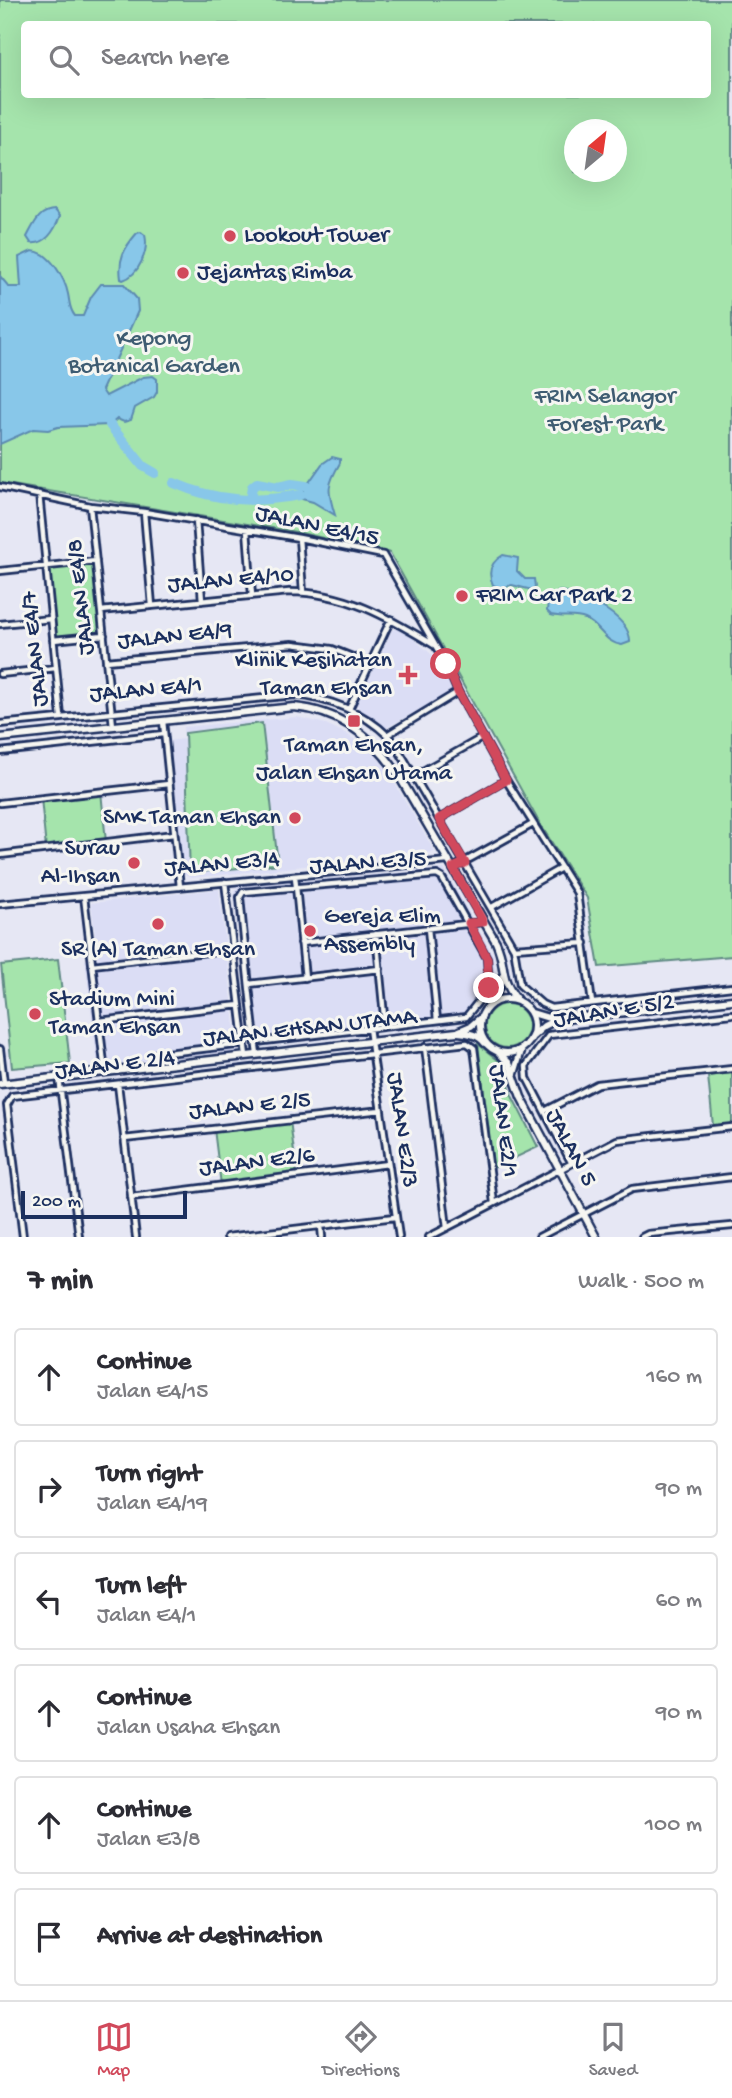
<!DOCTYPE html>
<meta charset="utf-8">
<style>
body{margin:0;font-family:"Gochi Hand",sans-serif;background:#f7f7f7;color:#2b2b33}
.compass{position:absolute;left:564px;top:119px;width:63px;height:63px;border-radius:50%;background:#fff;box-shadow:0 7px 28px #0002;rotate:29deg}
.scale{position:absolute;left:21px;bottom:18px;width:166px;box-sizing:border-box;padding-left:7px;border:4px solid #1b2f5e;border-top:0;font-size:19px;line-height:24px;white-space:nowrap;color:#1b2f5e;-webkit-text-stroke:5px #f6f6f2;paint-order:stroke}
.stop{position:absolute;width:21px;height:21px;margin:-16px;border:5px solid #d1495b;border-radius:50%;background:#fff}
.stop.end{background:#d1495b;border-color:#fff;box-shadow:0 2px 7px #0008}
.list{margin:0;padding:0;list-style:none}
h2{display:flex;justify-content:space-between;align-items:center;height:91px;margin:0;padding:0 28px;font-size:30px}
h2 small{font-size:23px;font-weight:400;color:#7c7c81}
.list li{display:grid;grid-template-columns:46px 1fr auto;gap:21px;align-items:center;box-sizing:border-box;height:98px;margin:0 14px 14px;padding:0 14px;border:2px solid #e1e1e2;border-radius:7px}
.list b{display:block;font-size:26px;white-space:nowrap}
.list p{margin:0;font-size:23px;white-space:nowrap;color:#7c7c81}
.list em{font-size:23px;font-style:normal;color:#7c7c81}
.icon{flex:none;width:38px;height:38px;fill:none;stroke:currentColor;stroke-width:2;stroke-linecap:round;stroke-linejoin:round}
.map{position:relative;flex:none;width:732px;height:1237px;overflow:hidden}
.search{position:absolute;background:#fff;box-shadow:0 7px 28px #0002;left:21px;right:21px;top:21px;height:77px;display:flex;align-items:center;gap:18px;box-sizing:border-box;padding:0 24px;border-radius:7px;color:#7c7c81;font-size:26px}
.sheet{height:763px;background:#fff}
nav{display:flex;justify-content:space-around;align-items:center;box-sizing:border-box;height:98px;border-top:2px solid #e1e1e2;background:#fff;font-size:19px;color:#7c7c81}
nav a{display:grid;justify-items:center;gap:4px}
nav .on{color:#d1495b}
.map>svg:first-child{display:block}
.built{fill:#dbddf5}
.green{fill:#a5e4ac;stroke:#608a85;stroke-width:2;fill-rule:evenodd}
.water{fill:#88c7e9;stroke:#5c8ab1;stroke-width:2}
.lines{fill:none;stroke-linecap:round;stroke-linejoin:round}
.river{stroke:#88c7e9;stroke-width:10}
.street-casing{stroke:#1b2f5e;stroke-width:10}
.secondary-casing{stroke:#1b2f5e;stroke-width:11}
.street{stroke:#f6f6f2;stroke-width:4.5}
.secondary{stroke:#f6f6f2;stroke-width:6}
.route{stroke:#d1495b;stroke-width:9}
.poi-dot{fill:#d1495b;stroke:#f6f6f2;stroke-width:2.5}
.labels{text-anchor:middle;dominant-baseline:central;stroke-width:6;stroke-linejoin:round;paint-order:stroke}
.poi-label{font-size:24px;fill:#1b2f5e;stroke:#f6f6f2;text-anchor:start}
.park-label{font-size:24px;fill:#3e5c72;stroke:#f6f6f2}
.street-label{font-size:24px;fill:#1b2f5e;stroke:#f6f6f2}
</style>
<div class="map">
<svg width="732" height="1237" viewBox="0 0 732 1237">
<rect width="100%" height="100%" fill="#e6e7f4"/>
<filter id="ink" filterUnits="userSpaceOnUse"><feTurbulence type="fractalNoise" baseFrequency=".0143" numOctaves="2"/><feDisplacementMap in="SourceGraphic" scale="14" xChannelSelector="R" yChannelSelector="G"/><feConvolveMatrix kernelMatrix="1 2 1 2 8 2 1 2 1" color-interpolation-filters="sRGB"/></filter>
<g filter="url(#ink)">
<path class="built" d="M400 627 438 660 453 691 386 728 360 711 357 704 392 630Z
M297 717 326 724 347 734 376 756 385 767 435 852 192 878 184 875 182 872 168 741 184 739 183 727Z
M444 869 494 956 497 987 468 1021 251 1045 234 892 238 886Z
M219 889 238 1051 98 1067 85 960 98 958 91 903Z"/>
<path class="green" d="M0 0H732V956L599 967 587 898 540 824 390 553 296 532 0 483ZM24 24H708V94H24ZM574 130H616V172H574Z
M96 561 104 635 53 640 46 566Z
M262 723 278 864 190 873 185 733Z
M101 791 106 842 46 849 41 798Z
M58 959 70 1063 12 1068 1 965Z
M485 1026a22 22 0 1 1 44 0a22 22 0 1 1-44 0Z
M478 1044 504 1065 512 1096 538 1147 493 1168Z
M732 1073V1124L713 1126 708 1076Z
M290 1120 297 1176 221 1185 214 1129Z"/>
<path class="water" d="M55 210 60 216C55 230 47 245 31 243L27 237C34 224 39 210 55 210Z
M141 232 145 235C149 251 139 275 123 280L121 279C118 259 124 248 137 233Z
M32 251C50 251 65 279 68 294 70 303 69 309 75 316H83L91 297 101 284H124L137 299 138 311 102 390 106 396 143 377 153 376 157 379V392L154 397 135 408 131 420 124 422 117 419 110 425 58 427 48 430 33 429 0 444V276L9 287H21L19 257Z
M332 457 340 459V463C327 485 327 490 335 515L313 502 298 498 322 464Z
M503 555 518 558 517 571 525 579H534L535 587 532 590 512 585 500 588 493 585C487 572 491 562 503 555Z
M559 591C580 593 631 616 630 642L622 645C604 643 601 626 585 619 575 615 562 618 551 615L547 611 548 601Z"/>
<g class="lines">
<path class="river" d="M110 425 143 466 155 473
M174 483C217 502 255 503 300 495
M250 500 252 487 257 483 278 487 292 484 306 486"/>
<defs>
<path id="street" d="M0 487 90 506 144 512 299 538 383 555 446 664 458 692 506 780 577 893 592 1003
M39 494 61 717
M90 506 113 726
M144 512 152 606
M196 520 202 601
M247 529 252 596
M299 538 303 592
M0 571 96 561
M101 611 289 592C345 592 388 617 434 645
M0 624 51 619
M53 640 104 635
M106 661 292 644 332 649 370 664
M0 674 56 668
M349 709 391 619
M163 721 180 887
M0 724 295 695C328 698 364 712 388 736 394 742 399 751 404 759L514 948 520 985 542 1004 551 1008 732 987
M387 735 458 692
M0 752 164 734
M414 776 483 737
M0 803 169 784
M439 819 506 780
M0 855 174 834
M453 868 533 824
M295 876 305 978
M225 882 246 1056
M84 896 105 1072
M0 904 448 861
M492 907 561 868
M428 928 437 1020
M376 934 385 1026
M301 943 483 922
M514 948 585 943
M92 965 233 949
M249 984 380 969
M99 1021 240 1005
M369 1028 399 1237
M256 1042 466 1017 489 988 487 958 442 878 437 875 243 892 240 897C245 950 250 1002 257 1054
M425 1047 447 1228
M0 1049 4 1083
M150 1055 244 1044
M59 1077 79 1237
M118 1084 136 1237
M545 1111 597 1084 732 1069
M124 1139 381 1110
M571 1162 527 1078 526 1066 549 1035 732 1014
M131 1197 388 1164
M321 1226 322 1237
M23 1237 7 1105 12 1096 467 1043 474 1048 494 1203
M227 1237 395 1217
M429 1237 617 1140 732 1127
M539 1237 632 1189 732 1177
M642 1237 648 1234 732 1226"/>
<path id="secondary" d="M0 738 294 707C341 711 375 739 399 776L496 942C507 966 498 976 517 1000
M480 1026a27 27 0 1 1 54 0a27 27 0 1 1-54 0Z
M493 1003 502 977
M532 1013 555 1020
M459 1031 471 1026 479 1019
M533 1036 544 1026 556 1020 732 1000
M498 1052 509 1063 521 1097 596 1237
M514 1074 521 1051
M0 1084 457 1032C467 1033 479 1034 485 1043"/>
</defs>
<use href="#street" class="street-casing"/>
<use href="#secondary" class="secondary-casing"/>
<use href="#street" class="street"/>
<use href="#secondary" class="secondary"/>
</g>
</g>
<g class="lines" filter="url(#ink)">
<path class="route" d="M446 664 458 692 506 780 439 819 465 863 453 868 483 922 469 923 487 958 489 988"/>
</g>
<g class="poi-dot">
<circle cx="230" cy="236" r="7"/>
<circle cx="183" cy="273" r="7"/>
<circle cx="462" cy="596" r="7"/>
<path d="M404.5 664.5h7v7h7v7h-7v7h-7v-7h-7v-7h7z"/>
<rect x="347" y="714" width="14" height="14" rx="3.5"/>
<circle cx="295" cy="818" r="7"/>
<circle cx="134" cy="863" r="7"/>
<circle cx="158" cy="924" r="7"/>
<circle cx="310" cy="931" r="7"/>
<circle cx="35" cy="1014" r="7"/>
</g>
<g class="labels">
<g class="poi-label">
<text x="244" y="236">Lookout Tower</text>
<text x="197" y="273">Jejantas Rimba</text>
<text x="476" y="596">FRIM Car Park 2</text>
<text x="392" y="661" text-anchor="end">Klinik Kesihatan<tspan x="392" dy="28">Taman Ehsan</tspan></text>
<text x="354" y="746" text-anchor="middle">Taman Ehsan,<tspan x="354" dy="28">Jalan Ehsan Utama</tspan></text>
<text x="281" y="818" text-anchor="end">SMK Taman Ehsan</text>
<text x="120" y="849" text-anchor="end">Surau<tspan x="120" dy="28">Al-Ihsan</tspan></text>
<text x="324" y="917">Gereja Elim<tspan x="324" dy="28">Assembly</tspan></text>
<text x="158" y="950" text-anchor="middle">SR (A) Taman Ehsan</text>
<text x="49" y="1000">Stadium Mini<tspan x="49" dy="28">Taman Ehsan</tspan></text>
</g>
<g class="park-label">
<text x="154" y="339">Kepong<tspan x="154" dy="28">Botanical Garden</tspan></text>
<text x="605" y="397">FRIM Selangor<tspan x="605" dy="28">Forest Park</tspan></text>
</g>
<g class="street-label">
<text transform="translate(317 527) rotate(12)">JALAN E4/15</text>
<text transform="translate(231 581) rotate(-5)">JALAN E4/10</text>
<text transform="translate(82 597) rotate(-96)">JALAN E4/8</text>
<text transform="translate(175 637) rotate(-6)">JALAN E4/9</text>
<text transform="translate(36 649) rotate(-96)">JALAN E4/7</text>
<text transform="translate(146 691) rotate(-5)">JALAN E4/1</text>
<text transform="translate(368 864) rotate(-4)">JALAN E3/5</text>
<text transform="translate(222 865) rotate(-5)">JALAN E3/4</text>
<text transform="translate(614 1012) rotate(-9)">JALAN E 5/2</text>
<text transform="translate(310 1029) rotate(-6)">JALAN EHSAN UTAMA</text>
<text transform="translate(115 1066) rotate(-7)">JALAN E 2/4</text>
<text transform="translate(250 1107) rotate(-6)">JALAN E 2/5</text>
<text transform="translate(502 1121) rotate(83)">JALAN E2/1</text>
<text transform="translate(401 1130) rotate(82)">JALAN E2/3</text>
<text transform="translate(570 1148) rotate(62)">JALAN 5</text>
<text transform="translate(257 1163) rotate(-7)">JALAN E2/6</text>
</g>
</g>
</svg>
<svg class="compass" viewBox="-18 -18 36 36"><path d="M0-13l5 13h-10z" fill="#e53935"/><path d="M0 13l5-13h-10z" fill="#7c7c81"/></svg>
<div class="scale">200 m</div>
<div class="stop" style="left:446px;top:664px"></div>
<div class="stop end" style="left:489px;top:988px"></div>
<div class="search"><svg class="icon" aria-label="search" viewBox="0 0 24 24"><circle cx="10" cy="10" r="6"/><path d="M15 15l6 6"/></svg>Search here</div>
</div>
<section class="sheet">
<h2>7 min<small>Walk · 500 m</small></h2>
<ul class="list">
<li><svg class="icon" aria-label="ahead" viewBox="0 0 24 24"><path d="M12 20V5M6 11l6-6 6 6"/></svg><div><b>Continue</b><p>Jalan E4/15</p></div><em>160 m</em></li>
<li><svg class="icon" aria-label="right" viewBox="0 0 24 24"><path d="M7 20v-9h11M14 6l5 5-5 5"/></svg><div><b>Turn right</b><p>Jalan E4/19</p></div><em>90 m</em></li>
<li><svg class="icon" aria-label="left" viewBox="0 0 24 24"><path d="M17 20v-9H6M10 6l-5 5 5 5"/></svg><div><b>Turn left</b><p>Jalan E4/1</p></div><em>60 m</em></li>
<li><svg class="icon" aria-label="ahead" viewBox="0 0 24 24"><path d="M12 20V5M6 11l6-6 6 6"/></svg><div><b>Continue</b><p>Jalan Usaha Ehsan</p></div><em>90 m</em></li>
<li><svg class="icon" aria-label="ahead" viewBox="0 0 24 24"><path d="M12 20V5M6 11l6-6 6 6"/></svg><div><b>Continue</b><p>Jalan E3/8</p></div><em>100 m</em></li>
<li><svg class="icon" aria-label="arrive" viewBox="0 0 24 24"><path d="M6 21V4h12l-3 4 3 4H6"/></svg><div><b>Arrive at destination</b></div></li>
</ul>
</section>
<nav>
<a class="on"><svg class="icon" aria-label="map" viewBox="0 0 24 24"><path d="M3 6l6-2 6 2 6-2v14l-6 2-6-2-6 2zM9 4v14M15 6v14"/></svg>Map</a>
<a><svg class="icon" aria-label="directions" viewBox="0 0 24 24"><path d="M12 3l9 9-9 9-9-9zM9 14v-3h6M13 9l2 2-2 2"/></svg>Directions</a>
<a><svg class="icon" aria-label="saved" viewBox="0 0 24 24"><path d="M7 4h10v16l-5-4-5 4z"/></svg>Saved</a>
</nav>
